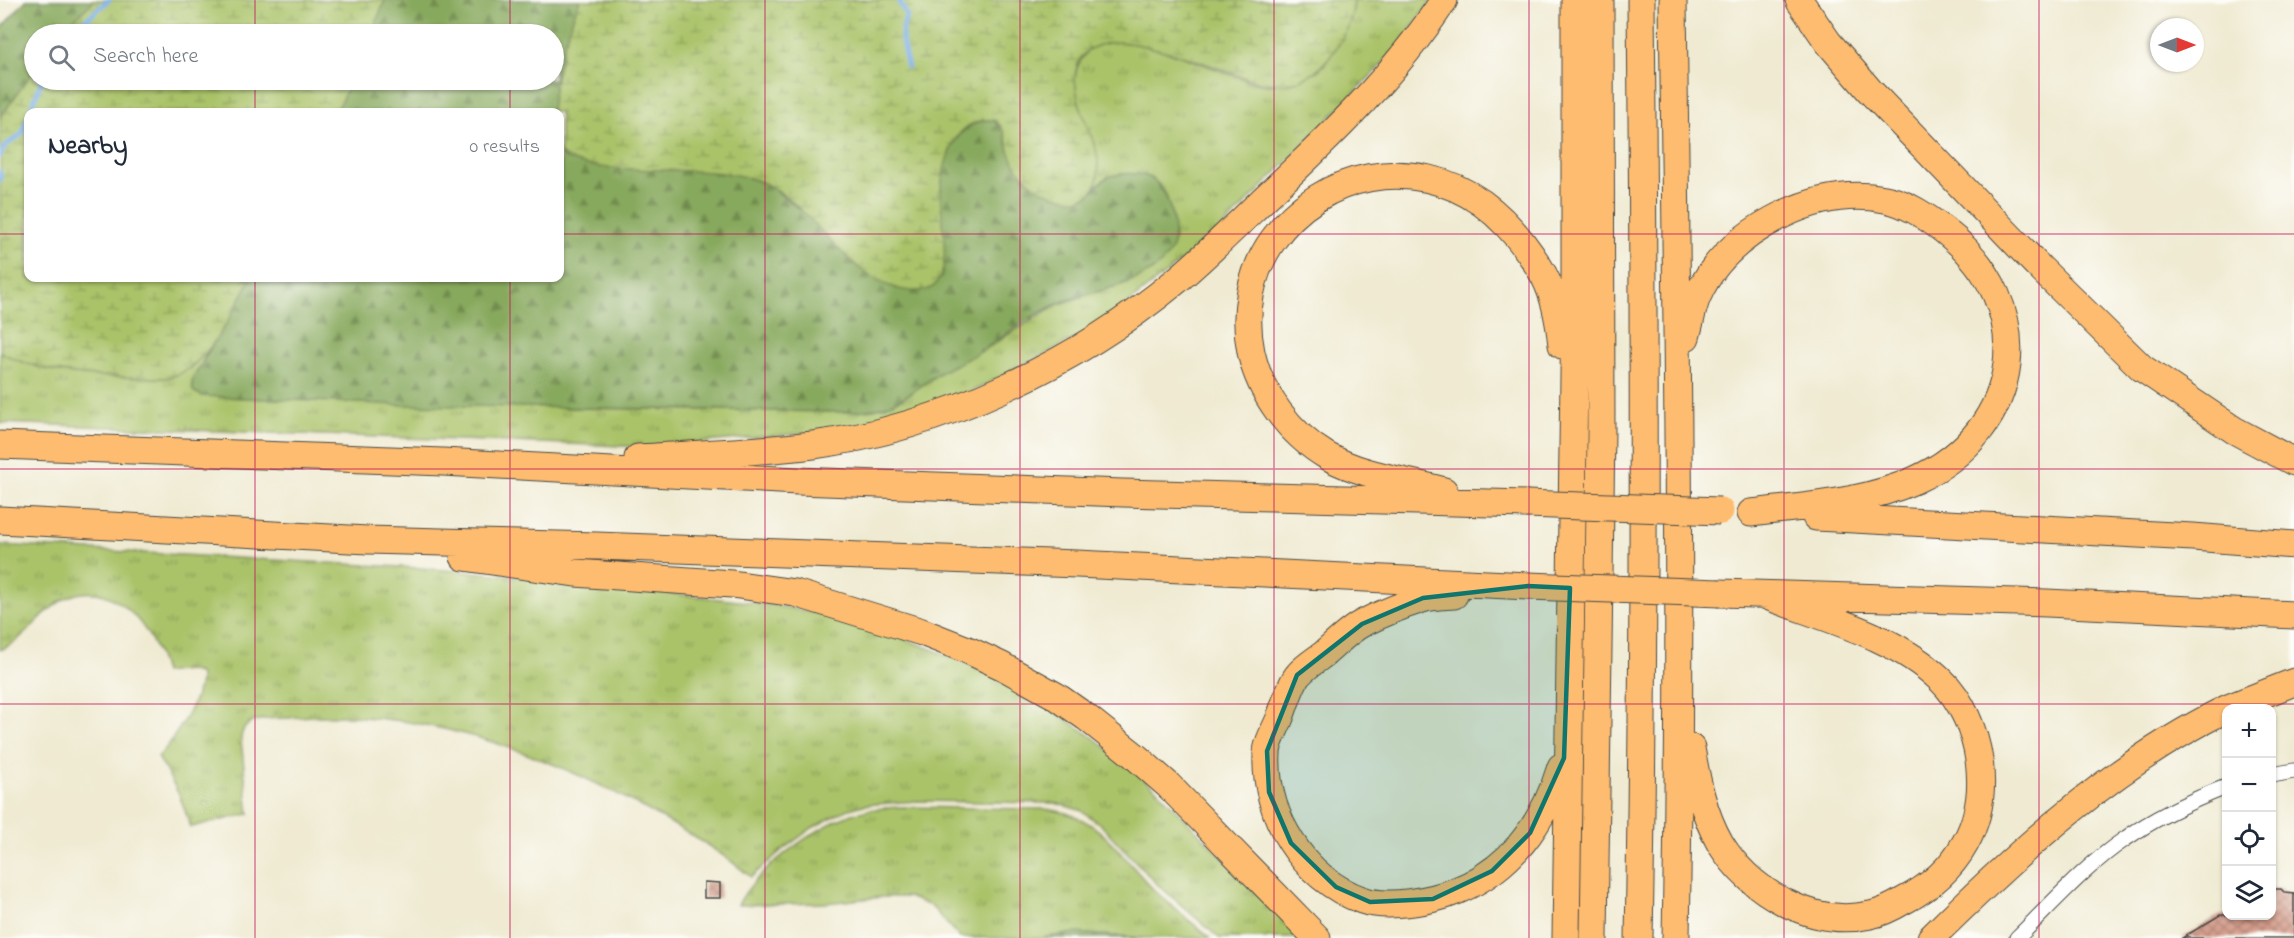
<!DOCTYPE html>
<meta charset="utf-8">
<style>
body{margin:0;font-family:"Indie Flower",sans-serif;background:#f6f6f7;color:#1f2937}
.controls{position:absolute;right:18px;bottom:18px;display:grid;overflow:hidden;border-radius:12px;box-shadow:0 2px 4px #0004}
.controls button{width:54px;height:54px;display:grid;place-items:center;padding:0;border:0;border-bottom:2px solid #e0e1e3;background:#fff;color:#1f2937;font:30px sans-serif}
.compass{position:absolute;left:2150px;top:18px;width:54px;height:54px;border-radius:50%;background:#fff;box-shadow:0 2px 4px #0004;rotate:90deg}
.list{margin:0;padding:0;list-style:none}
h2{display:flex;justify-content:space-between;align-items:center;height:78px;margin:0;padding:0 24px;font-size:26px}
h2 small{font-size:20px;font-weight:400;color:#747a83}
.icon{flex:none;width:33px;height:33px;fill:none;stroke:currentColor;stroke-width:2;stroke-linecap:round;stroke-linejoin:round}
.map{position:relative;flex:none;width:2294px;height:938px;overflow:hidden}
.search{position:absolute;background:#fff;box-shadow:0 2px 4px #0004;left:24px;top:24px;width:540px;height:66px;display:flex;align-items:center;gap:15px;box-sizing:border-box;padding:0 21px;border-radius:33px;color:#747a83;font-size:22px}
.panel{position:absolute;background:#fff;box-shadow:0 2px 4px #0004;left:24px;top:108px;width:540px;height:174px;border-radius:12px}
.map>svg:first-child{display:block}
.grass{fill:url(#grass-tufts);stroke:#6a774a;stroke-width:1.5}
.forest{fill:url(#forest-firs);stroke:#596a44;stroke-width:1.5}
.wetland{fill:url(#wetland-marsh);stroke:#6a774a;stroke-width:1.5}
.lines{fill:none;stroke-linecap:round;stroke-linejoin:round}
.stream{stroke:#77ace5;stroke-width:5}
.building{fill:url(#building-cross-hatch)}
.minor-casing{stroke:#484844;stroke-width:17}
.motorway-casing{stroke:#484844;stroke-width:29}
.minor{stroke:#fff;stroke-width:15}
.motorway{stroke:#febc70;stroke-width:27}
.motorway-bridge-casing{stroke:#484844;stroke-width:29;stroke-linecap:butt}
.motorway-bridge{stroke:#febc70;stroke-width:27}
.marked{fill:#0f766e;fill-opacity:0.2;stroke:#0f766e;stroke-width:4.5;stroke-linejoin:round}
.grid{fill:none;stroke:#c2185b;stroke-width:1.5;stroke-opacity:0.55}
</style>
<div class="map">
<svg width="2294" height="938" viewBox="0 0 2294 938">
<defs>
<pattern id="grass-tufts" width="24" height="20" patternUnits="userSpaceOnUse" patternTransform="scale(1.5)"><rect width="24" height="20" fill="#aac369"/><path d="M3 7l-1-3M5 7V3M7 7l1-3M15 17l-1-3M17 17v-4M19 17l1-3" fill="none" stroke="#8b9f57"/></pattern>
<pattern id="forest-firs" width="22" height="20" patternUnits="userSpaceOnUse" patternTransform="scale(1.5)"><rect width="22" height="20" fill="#87a95d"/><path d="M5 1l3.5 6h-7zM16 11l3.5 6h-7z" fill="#6f8a4d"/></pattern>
<pattern id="wetland-marsh" width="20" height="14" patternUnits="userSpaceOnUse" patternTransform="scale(1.5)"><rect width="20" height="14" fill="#aac369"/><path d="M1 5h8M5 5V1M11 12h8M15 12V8" fill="none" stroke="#8b9f57"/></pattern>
<pattern id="building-cross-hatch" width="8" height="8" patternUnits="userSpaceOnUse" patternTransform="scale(1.5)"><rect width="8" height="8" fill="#d39886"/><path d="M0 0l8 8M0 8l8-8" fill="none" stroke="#ab7c6e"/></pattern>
</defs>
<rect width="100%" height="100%" fill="#fdfcf7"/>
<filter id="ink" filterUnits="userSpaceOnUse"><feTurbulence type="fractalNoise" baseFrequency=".0167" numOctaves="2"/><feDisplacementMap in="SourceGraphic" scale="12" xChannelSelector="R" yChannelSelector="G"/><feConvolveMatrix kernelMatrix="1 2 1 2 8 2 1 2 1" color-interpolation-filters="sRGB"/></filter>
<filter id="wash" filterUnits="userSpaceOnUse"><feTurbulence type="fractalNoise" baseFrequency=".008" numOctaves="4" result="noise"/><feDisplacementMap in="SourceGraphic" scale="24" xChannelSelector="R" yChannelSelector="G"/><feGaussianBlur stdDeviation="1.35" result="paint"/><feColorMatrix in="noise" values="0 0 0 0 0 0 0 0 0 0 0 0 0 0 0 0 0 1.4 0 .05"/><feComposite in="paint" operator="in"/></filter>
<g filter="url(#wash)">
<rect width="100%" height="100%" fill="#efead1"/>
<path class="grass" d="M1354 0H1432L1394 52 1220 230 1101 325 967 394 841 430 650 447 0 423V352C51 379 109 377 166 378 186 374 197 363 210 347L203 361 567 408 842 412 873 409 885 406 908 395 941 372 984 350 1054 306 1126 282 1159 265C1161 249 1169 219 1168 204 1166 175 1125 167 1104 180 1100 182 1097 187 1094 190 1097 178 1099 166 1096 154 1091 124 1062 89 1082 58 1112 11 1230 83 1268 85 1277 85 1309 75 1317 71 1323 68 1328 60 1332 54 1344 38 1353 21 1354 0Z
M0 545 419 568 507 575 773 605 826 615 885 631 969 664 1028 694 1093 737 1156 789 1301 938H1219L1155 882 1100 824 1080 810 1055 803 917 801 863 805 846 810 812 828 782 850 751 877C723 853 692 835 660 817 548 753 418 705 287 718 269 719 241 716 241 740L249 814 191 827 179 794 158 757C171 744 206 690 199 673L187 670 164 673C155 630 110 570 61 601 38 615 25 640 0 650Z
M901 807 1042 809C1099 812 1118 854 1154 890 1172 907 1192 922 1210 938H1142L1075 933 1042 938H960L931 906 908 897H882L826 903 738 905C756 870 813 829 850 815 866 809 883 808 901 807Z"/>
<path class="forest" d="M26 0H95L58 34H34V70L0 118V29Z
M385 0H580C565 36 555 74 551 112H336L351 80H554V34H371Z
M992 120 1003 128 1009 151 1088 196C1094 190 1100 181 1108 177 1121 172 1141 172 1152 179 1170 191 1179 232 1171 250 1157 281 1100 290 1071 299 1041 308 1014 329 989 346 974 357 957 363 941 372 926 381 914 392 899 400 882 409 862 411 842 412L401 405 202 396 193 391 192 382 195 375 251 278H560V152L563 157 734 173 767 184 801 210 941 278C948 249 939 221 941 191 942 160 956 120 992 120Z
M1075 933 1142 938H1042Z"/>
<path class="wetland" d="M95 0H385L371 34H58Z
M580 0H1354C1353 21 1344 38 1332 54 1297 99 1263 85 1218 68 1196 60 1175 53 1153 48 1137 44 1119 40 1103 44 1052 57 1085 117 1095 146 1100 162 1102 193 1082 198 1073 201 1060 197 1051 194 1030 186 1016 172 1009 150 1006 139 1005 129 996 121 987 118 979 120 970 125 959 131 953 142 949 153 945 164 942 176 941 188 938 213 956 273 931 288 926 291 920 291 914 291 850 288 819 210 766 184 716 158 586 183 560 152V112H551C555 74 565 36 580 0Z
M34 70V80H351L336 112H28V278H251C234 310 206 372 166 378 109 377 51 379 0 352V118Z"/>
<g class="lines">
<path class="stream" d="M898 0 907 16C898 34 903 48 908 67
M69 34 109 0
M30 112 42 80
M0 156 5 146 22 134 28 117
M0 172V180"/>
</g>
<g id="blocks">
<path class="building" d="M704 882 720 883V898H704Z
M2271 889H2281L2285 893 2294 894V938H2182L2220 915H2271Z"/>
</g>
</g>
<g filter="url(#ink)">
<use href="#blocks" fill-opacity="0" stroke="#484844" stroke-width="1.5"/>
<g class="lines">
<defs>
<path id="minor" d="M2272 775 2294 771
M2017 938C2051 905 2085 866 2125 839 2156 817 2190 801 2226 787"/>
<path id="motorway" d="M1673 0C1677 313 1682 625 1676 938
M1799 0 1828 42 1870 91 2039 267 2142 368 2234 430 2294 462
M1686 337C1690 324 1692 309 1697 297 1714 258 1747 232 1784 214 1816 199 1849 192 1885 199 1907 203 1927 217 1945 231 2040 305 2025 430 1915 480 1864 503 1806 506 1751 513
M0 445 443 462 798 481 1123 493 1526 504
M638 458C696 454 755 452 813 445 942 428 1077 363 1176 281 1207 255 1236 226 1265 198 1330 137 1395 75 1444 0
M1444 491C1405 480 1363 476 1327 456 1290 434 1260 394 1251 352 1243 314 1250 272 1273 240 1320 172 1414 154 1482 203 1504 219 1524 243 1539 267 1554 290 1559 318 1562 345
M1816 517 2193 537 2294 545
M0 520 368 540 597 546 1077 564 1528 586
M464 557 575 573 732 584 795 593 922 632 970 651 1002 666 1056 696 1086 717 1135 756 1168 785 1317 938
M1720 593 2047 603 2294 615
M1454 595C1443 596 1432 596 1422 599 1403 605 1381 614 1363 623 1349 630 1336 644 1324 654 1316 660 1306 666 1299 674 1291 682 1284 708 1279 720 1275 730 1267 743 1267 754 1264 815 1303 879 1362 900 1387 909 1432 901 1456 891 1511 869 1544 823 1561 767
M2228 708 2294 682
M1691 748C1697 782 1703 813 1720 843 1750 892 1812 928 1870 915 1882 913 1893 907 1903 901 1958 873 1988 823 1979 760 1975 732 1962 700 1941 680 1894 635 1826 619 1767 596
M1566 938 1575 306V0
M1594 938 1601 431 1600 0
M1639 938C1645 625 1644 313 1641 0
M1931 938C2020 850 2113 765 2226 709"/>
</defs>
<use href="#minor" class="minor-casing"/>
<use href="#motorway" class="motorway-casing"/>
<use href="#minor" class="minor"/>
<use href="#motorway" class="motorway"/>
<defs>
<path id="motorway-bridge" d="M1526 504 1720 511
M1528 586 1720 593"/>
</defs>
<use href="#motorway-bridge" class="motorway-bridge-casing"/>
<use href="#motorway-bridge" class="motorway-bridge"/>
</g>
</g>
<path class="marked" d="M1528 586 1570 588 1564 758 1530 833 1492 871 1433 899 1370 902 1336 887 1291 843 1269 792 1267 751 1297 675 1362 624 1423 598Z"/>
<path class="grid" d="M255 0V34M510 0V34M765 0V938M1020 0V938M1274 0V938M1529 0V938M1784 0V938M2039 0V938M255 80V112M510 80V112M0 234H28M560 234H2294M255 278V938M510 278V938M0 469H2294M0 704H2294"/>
</svg>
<div class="controls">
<button>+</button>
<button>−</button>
<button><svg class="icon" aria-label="locate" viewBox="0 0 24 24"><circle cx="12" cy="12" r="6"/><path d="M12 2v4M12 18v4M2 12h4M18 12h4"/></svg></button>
<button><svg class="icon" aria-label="layers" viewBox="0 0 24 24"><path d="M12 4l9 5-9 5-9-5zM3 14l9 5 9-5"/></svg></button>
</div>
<svg class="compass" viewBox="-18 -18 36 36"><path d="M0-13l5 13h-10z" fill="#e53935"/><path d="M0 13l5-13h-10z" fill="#747a83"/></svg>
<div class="search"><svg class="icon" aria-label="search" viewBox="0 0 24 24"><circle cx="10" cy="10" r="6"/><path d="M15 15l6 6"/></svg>Search here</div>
<section class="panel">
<h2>Nearby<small>0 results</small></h2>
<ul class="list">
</ul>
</section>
</div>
